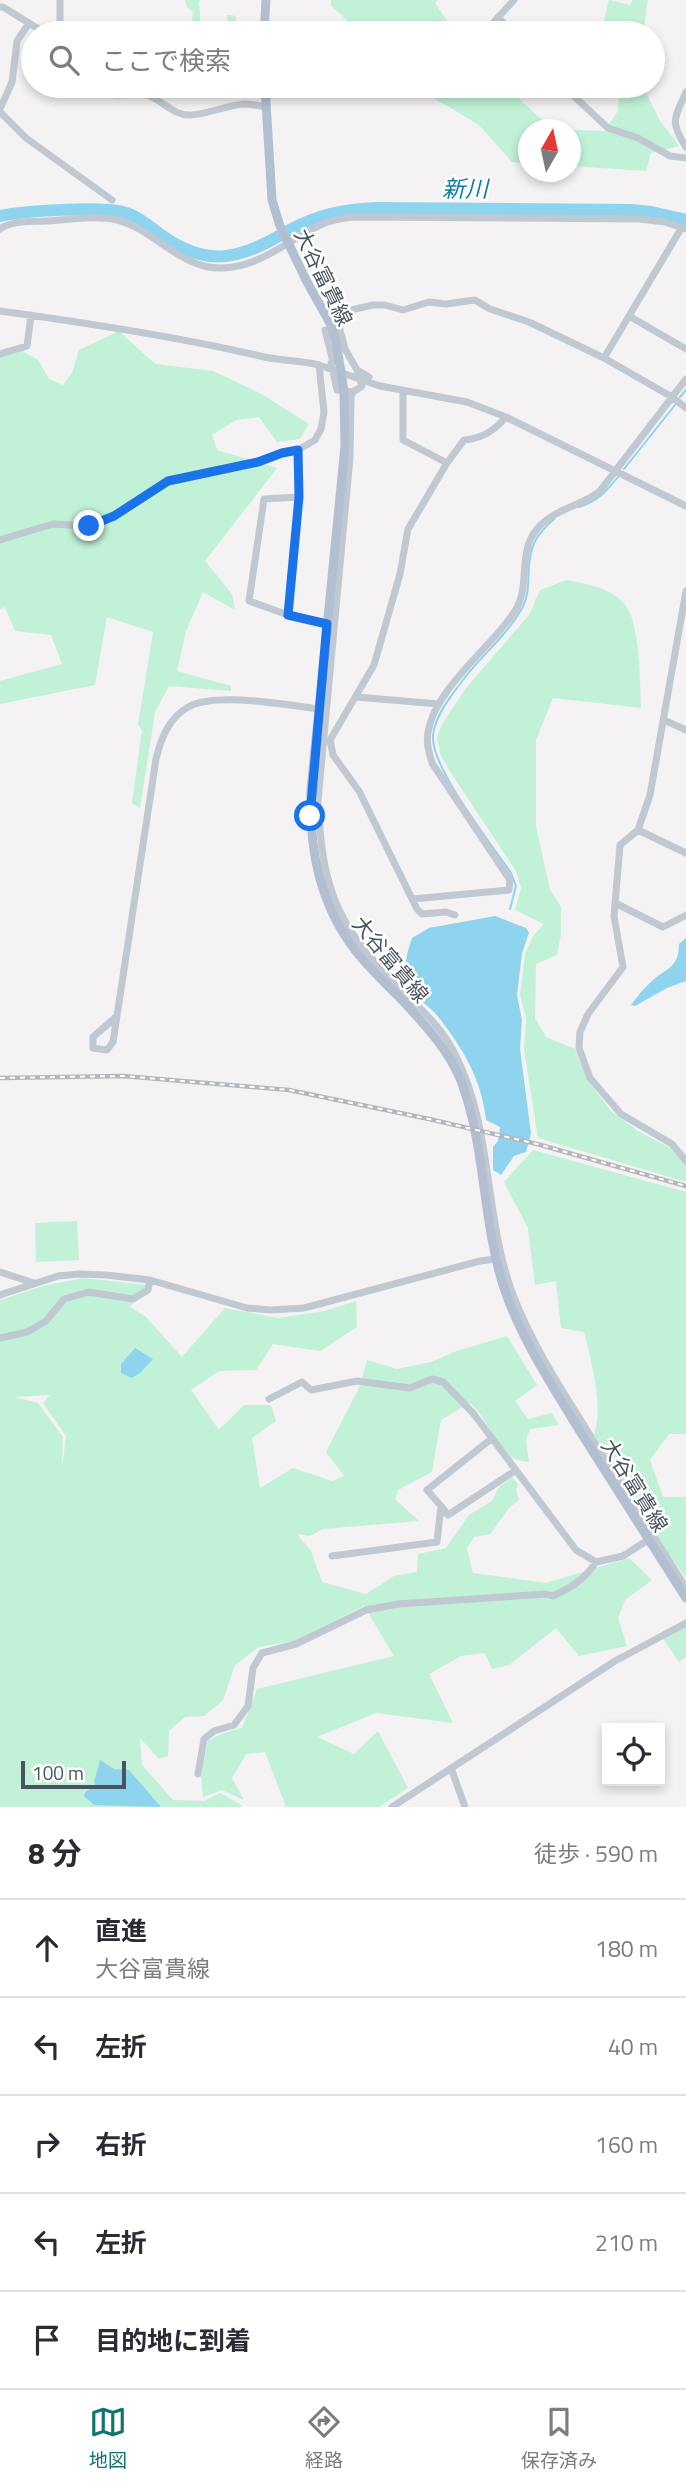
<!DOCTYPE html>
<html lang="ja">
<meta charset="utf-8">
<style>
body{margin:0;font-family:"Titillium Web","Noto Sans JP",sans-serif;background:#f7f7f7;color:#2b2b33}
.controls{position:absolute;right:21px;bottom:21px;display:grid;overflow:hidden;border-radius:0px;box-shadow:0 4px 10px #0003}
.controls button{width:63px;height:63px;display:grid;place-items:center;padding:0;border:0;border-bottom:2px solid #e1e1e2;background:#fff;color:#2b2b33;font:35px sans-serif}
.compass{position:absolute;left:518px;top:119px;width:63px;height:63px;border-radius:50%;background:#fff;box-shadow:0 4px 10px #0003;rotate:9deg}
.scale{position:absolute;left:21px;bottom:18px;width:105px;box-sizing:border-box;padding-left:7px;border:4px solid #495460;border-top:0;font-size:19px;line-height:24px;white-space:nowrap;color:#495460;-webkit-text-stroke:5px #fff;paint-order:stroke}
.stop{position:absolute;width:21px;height:21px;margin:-16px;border:5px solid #1a73e8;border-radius:50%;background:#fff}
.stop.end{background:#1a73e8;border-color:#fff;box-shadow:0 2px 7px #0008}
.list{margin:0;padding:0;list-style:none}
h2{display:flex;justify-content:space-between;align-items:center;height:91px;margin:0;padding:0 28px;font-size:30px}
h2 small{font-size:23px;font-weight:400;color:#7c7c81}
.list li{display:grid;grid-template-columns:46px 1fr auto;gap:21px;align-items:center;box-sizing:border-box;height:98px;padding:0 28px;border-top:2px solid #e1e1e2}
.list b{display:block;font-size:26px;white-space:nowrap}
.list p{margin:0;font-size:23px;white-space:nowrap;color:#7c7c81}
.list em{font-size:23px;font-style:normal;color:#7c7c81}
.icon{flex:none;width:38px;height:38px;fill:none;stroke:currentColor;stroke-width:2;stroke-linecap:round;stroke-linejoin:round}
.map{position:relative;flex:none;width:686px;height:1807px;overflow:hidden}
.search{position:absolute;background:#fff;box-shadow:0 4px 10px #0003;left:21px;right:21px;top:21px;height:77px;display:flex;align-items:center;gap:18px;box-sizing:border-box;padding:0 24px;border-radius:38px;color:#7c7c81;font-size:26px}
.sheet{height:581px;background:#fff}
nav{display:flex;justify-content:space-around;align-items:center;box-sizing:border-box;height:98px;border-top:2px solid #e1e1e2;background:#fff;font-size:19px;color:#7c7c81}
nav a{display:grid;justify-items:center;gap:4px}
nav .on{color:#0f766e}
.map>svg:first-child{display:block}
.green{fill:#c1f1d7;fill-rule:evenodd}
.water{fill:#8ed4ee}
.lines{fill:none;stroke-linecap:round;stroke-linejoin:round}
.stream{stroke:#8ed4ee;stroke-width:2}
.river{stroke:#8ed4ee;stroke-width:12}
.minor{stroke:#c0c8d1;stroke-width:7}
.major{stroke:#b2bfd1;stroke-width:9}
.rail-casing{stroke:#b4b7bc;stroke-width:4.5}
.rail{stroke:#fff;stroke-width:2;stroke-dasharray:5;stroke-linecap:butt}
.route{stroke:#1a73e8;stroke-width:9}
.labels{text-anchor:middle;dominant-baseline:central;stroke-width:5;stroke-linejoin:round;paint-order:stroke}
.street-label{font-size:21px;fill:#495460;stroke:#fff}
.water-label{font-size:23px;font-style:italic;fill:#0a7daa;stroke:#fff}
</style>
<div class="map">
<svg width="686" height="1807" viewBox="0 0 686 1807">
<rect width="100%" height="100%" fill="#f4f2f2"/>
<path class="green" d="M185 0H201L199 2 201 28 229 29 227 15 236 16V27L261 26V33H198V27L192 19 193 12 187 7Z
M331 0H437L435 3 455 33H344L347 20 331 6Z
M609 0 630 5 633 0H648L643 33H601Z
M421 86H505L552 129 528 130V163L512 162 479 125 432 97Z
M609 86H643L660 121 679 146 651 153 646 171 571 166 570 130 604 131 618 111 619 95Z
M119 331 155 364 213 371 260 393 309 424 300 439 277 442 259 417 236 420 212 435 217 450 277 468 205 561 232 594 235 610 203 592 186 631 177 671 231 686V691L169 686 155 712 140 808 132 803 142 730 138 725 153 632 107 617 95 685 0 704V681L62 664 51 635 15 631 5 607 0 609V357L22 351 38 360 49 379 63 385 72 373 79 350Z
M567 580C587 584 613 588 626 606 640 625 640 683 641 708L553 698 536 740V826L550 890 561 907V934L557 955 536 964 535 1018 546 1037 575 1049 588 1081 611 1111 638 1131 670 1148 686 1165V1182L538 1138 524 1049 526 1019 520 995 525 954 533 936 544 924 515 910 521 888 516 871 449 770 441 756 437 738 441 726 466 688 529 615 540 590Z
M533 1150 686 1192V1434H669L650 1460 663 1497H686V1578L647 1523 594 1434C604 1406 591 1360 584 1332L561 1328 556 1281 535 1285 528 1228 504 1182Z
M77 1221 79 1260 36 1262 35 1223Z
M83 1278 147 1285 130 1307 146 1317 182 1357 225 1308 278 1318 325 1311 356 1301 357 1327 320 1351 273 1344 256 1370 219 1371 191 1390 219 1430 244 1405H271L276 1421 252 1438 260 1488 293 1468 332 1481 344 1476 326 1452 360 1386 367 1360 397 1369 431 1362 454 1352 507 1336 537 1385 515 1401 528 1419 552 1413 559 1425 530 1429 526 1440 529 1462C524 1461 517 1461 513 1458 493 1444 488 1418 470 1403L441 1420 432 1472 398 1490 395 1499 419 1521 323 1529 310 1536 297 1534 311 1551 322 1582 366 1594 394 1576 417 1572 418 1554 446 1548 469 1515 492 1501 499 1487 512 1477 518 1484 516 1490 519 1500 510 1507 490 1534 474 1537 467 1548 473 1573 546 1583 629 1558 652 1580 625 1600 618 1618 627 1646 579 1656 556 1628 509 1665 492 1669 485 1653 461 1656 429 1674 453 1723 376 1713 317 1737 354 1754 378 1731 408 1788 379 1807H286L265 1752 246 1754 232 1778 244 1800 222 1790 203 1797 201 1777 208 1741 223 1733 242 1728 257 1689 394 1656 364 1606 295 1641 259 1647 235 1665 223 1700 204 1716 185 1717 169 1731 168 1756 159 1759 140 1738 142 1765 173 1800 205 1801 220 1793 241 1805 242 1807H0V1300L43 1286ZM50 1395 43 1403 66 1436 62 1468 63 1437 38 1403 14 1397Z
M686 1622V1657L679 1662 662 1637Z"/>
<path class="water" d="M495 916 526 928 529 933 522 953 517 995 522 1020 520 1049 531 1134 526 1152 514 1156 501 1175 493 1170V1147L498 1141 500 1127 486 1120C482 1079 461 1045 435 1013 427 1005 413 996 409 985 402 969 407 953 412 938L429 928Z
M686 938V981L667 988 635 1006 631 1005C637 997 643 989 650 983 664 968 679 970 679 944Z
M135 1348 153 1359 141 1372 132 1378 121 1373V1364Z
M100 1760 114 1769 129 1770 161 1807 94 1805 84 1796 86 1791 96 1787 94 1782Z"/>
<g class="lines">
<path class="stream" d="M680 397 686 390
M624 469 675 405
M579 507C597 501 606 492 618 477
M510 909 516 886 511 873C492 845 430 767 433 735 435 717 449 698 460 684 478 658 505 638 521 610 532 592 526 572 531 553 534 538 544 528 555 518"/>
<path class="river" d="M0 216C22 211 102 206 123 212 139 216 151 228 164 237 206 266 237 260 279 236
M288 231C317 215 344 209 377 208L632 210 651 212 686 220"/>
<path class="minor" d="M60 0V33
M0 7H3L45 33
M498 17 513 33
M484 33 514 0
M96 86C116 103 126 90 147 95 163 100 173 116 191 115 209 114 227 105 245 104 252 104 260 106 266 107
M563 86 608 128 638 138 670 156 686 158
M686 92C675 118 669 121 686 147
M0 109 12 82 17 41 29 23
M0 112 26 138 112 200
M0 229C12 220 32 222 47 221 69 220 95 215 117 220 154 229 181 270 223 268 264 266 289 238 325 223 333 220 342 219 351 217L640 219 665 222 686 229
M0 311C88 323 174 336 260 356 280 361 299 360 319 365
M629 316 686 349
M330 323 351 310 373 305H385L403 310 429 302 446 304 475 300 490 309 529 322 604 358 672 397 686 408
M325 330 333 362 331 363 337 390 353 392 362 386 357 370 345 349 337 319
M0 354 27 346 31 315
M604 358 682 227
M357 370 369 377
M403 391V440L447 463
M353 392 351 397 350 458 318 800C322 884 334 923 395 983 417 1005 443 1028 456 1056 493 1130 484 1215 512 1292 529 1338 556 1381 582 1422 616 1478 652 1533 686 1588
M299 497 264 499 249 601 288 615 327 624
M0 540 53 524 89 526 114 516 168 481 258 462 282 452 298 450 315 440 321 429 324 412 319 365 380 386 467 402 506 417 686 506
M686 591 650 795 638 830 620 845 614 916 623 967 588 1014 580 1032 579 1048 590 1078 621 1114 672 1144 686 1161
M288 615 299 497 298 450
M356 697 439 704
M664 720 686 730
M638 830 686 853
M413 899 509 890 510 880 432 763C429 752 426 743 428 732 435 688 492 647 515 611 531 586 517 553 537 529 555 508 580 507 600 491L686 379
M615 903 663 927 686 915
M455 915 446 912 422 914 417 909 359 791 333 755 330 740 374 665 400 574 408 529 447 463 464 440C483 438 494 431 506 417
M116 1017 93 1037V1048L107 1050 113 1042 156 759C161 738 169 717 190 706 219 692 286 705 319 709
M0 1272 34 1283
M0 1295 58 1276 79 1274 106 1275 150 1280 247 1308 270 1310 304 1308 480 1261 496 1259
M0 1338 27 1332 46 1321 64 1299 89 1292 133 1299 148 1290 150 1280
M269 1399 302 1382 311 1390 357 1381 410 1388 432 1379 443 1382 473 1413 576 1550 596 1562 623 1556 648 1540
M441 1506 427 1490 491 1439
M332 1556 437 1542 441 1506 448 1515 516 1470
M451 1768 465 1807
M198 1774 204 1739 214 1731 234 1725 248 1706 253 1668 262 1653 296 1644 366 1610 398 1604 546 1594 553 1596C572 1587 584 1580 596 1562
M392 1807 615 1661 686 1623"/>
<path class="major" d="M264 33 266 0
M265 86 272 200 280 226 307 282 330 323 336 341 344 391 345 446 311 790C309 848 319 903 355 950 369 968 386 984 402 1000 424 1024 449 1050 461 1081 486 1147 482 1221 504 1288 521 1339 553 1387 581 1433 616 1488 651 1543 686 1598"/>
<defs>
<path id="rail" d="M0 1078 123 1076 289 1090 429 1119 537 1144 686 1186"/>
</defs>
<use href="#rail" class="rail-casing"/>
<use href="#rail" class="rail"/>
</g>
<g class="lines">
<path class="route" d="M89 526 114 516 168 481 258 462 282 453 298 450 299 497 288 615 327 624 310 816"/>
</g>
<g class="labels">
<g class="street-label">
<text transform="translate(324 277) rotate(64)">大谷富貴線</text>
<text transform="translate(391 959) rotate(50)">大谷富貴線</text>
<text transform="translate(635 1485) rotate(58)">大谷富貴線</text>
</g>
<g class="water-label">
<text x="465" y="188">新川</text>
</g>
</g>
</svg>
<div class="controls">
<button><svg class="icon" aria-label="locate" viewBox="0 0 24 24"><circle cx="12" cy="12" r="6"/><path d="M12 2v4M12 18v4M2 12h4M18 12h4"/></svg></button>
</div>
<svg class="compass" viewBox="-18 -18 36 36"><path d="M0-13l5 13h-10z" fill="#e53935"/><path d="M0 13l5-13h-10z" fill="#7c7c81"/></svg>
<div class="scale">100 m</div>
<div class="stop" style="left:310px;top:816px"></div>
<div class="stop end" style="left:89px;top:526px"></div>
<div class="search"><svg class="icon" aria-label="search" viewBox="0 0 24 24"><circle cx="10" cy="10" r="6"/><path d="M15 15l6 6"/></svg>ここで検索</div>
</div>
<section class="sheet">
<h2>8 分<small>徒歩 · 590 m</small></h2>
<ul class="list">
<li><svg class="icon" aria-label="ahead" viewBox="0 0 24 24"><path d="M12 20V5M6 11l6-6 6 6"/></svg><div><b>直進</b><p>大谷富貴線</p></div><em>180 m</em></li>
<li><svg class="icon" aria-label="left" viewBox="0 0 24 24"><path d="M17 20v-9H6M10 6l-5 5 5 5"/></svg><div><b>左折</b></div><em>40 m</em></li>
<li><svg class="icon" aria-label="right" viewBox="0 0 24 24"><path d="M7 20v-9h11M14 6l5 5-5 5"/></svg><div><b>右折</b></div><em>160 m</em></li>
<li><svg class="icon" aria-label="left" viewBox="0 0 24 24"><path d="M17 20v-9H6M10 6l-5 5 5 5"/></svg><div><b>左折</b></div><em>210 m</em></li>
<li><svg class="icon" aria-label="arrive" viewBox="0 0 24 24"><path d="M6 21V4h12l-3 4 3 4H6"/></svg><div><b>目的地に到着</b></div></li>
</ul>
</section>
<nav>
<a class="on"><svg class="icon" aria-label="map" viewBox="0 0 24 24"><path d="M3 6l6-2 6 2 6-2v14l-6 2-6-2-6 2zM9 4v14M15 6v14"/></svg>地図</a>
<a><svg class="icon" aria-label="directions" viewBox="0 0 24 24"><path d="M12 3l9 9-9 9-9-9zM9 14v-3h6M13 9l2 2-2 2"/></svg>経路</a>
<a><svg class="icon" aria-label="saved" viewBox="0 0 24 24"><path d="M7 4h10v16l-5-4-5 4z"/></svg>保存済み</a>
</nav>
